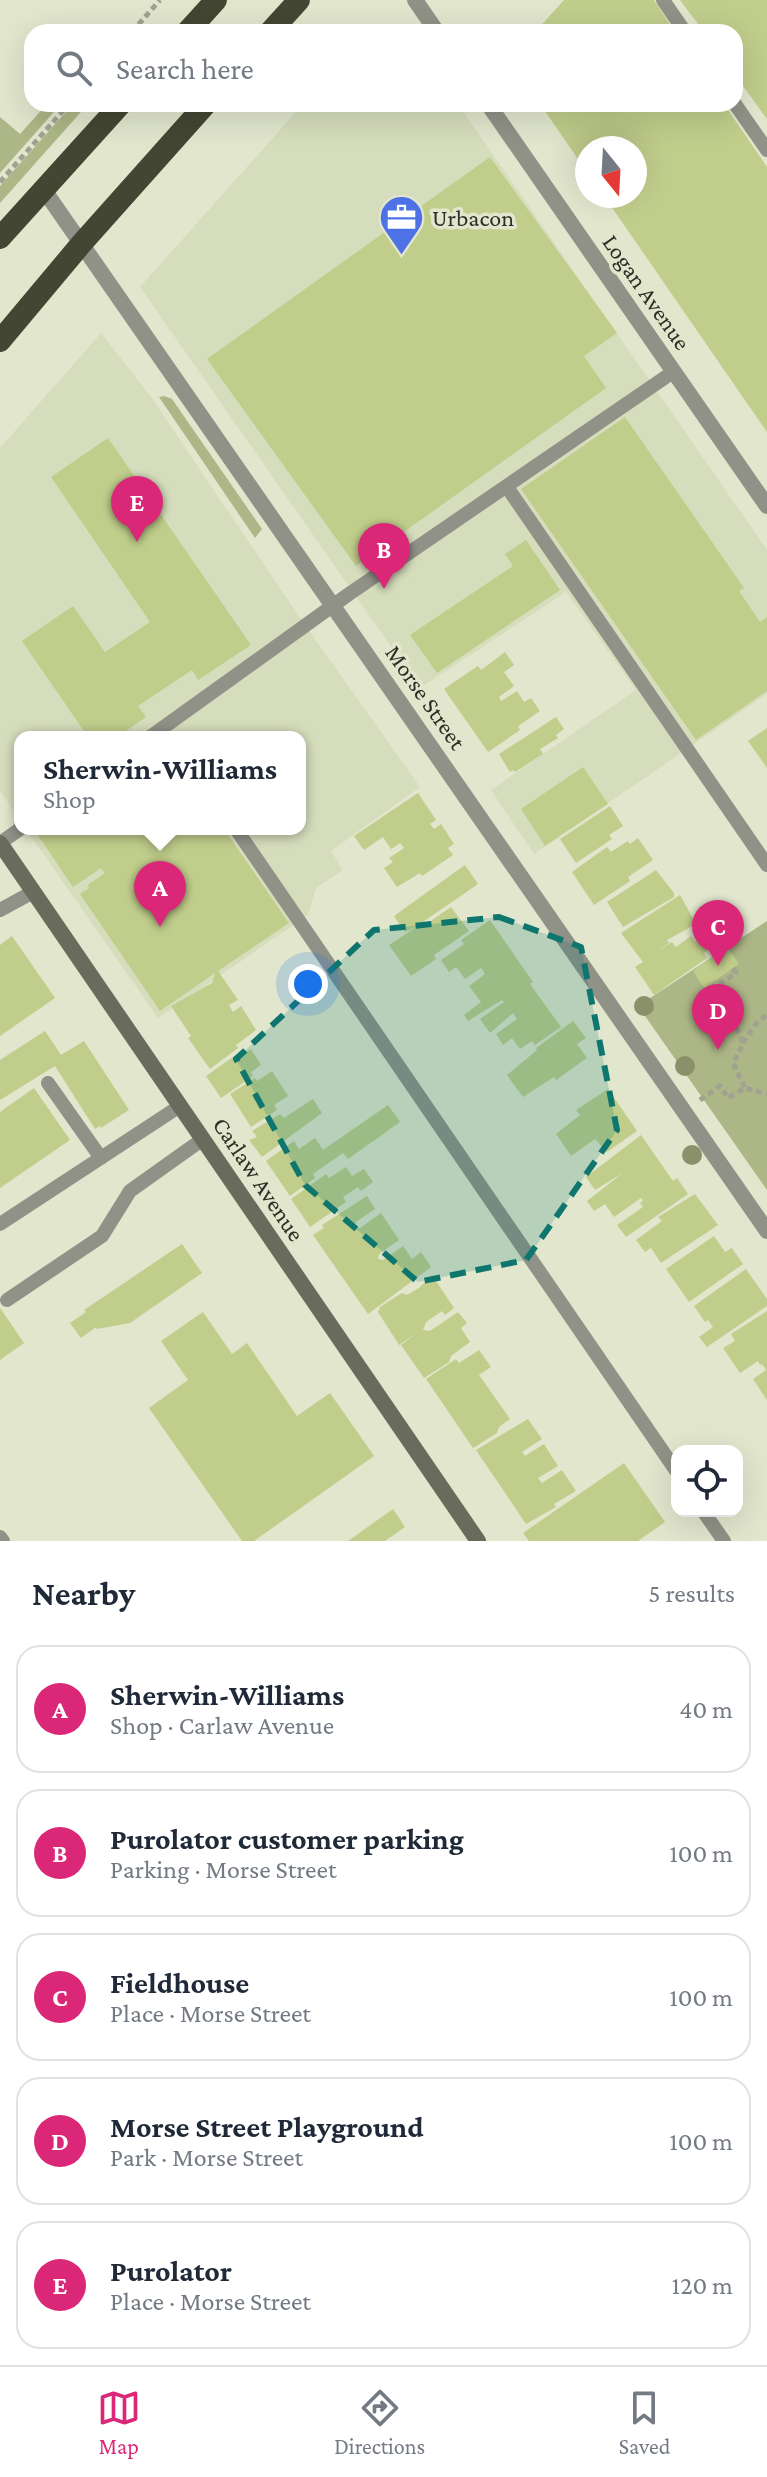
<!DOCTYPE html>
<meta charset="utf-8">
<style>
body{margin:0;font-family:"Crimson Pro",serif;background:#f2f2f3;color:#1f2937}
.controls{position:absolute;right:24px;bottom:24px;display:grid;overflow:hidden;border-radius:16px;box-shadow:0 8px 32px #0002}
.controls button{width:72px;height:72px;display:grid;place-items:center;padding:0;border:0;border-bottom:2px solid #e0e1e3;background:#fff;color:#1f2937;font:40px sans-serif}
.compass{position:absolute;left:575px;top:136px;width:72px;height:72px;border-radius:50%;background:#fff;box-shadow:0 8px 32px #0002;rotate:162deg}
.you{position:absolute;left:308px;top:984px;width:28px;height:28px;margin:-20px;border:6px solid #fff;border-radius:50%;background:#1a73e8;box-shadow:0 0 0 12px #1a73e833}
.badge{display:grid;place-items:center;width:52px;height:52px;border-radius:50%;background:#db2777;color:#fff;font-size:26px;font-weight:700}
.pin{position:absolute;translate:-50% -66px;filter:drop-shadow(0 2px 4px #0008)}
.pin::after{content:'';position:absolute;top:42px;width:28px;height:24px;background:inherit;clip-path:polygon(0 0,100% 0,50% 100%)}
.popup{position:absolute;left:14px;top:731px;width:292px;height:104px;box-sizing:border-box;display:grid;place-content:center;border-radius:16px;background:#fff;filter:drop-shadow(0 2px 6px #0005);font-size:26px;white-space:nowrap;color:#747a83}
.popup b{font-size:30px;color:#1f2937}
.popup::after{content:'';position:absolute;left:50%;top:100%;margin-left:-16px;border:16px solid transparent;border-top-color:#fff}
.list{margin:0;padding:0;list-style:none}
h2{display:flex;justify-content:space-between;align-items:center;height:104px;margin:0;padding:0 32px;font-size:34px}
h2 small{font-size:26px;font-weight:400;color:#747a83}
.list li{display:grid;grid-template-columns:52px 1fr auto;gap:24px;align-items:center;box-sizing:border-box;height:128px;margin:0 16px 16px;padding:0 16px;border:2px solid #e0e1e3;border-radius:24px}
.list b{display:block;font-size:30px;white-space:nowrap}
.list p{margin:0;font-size:26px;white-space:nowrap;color:#747a83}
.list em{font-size:26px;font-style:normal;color:#747a83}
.icon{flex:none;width:44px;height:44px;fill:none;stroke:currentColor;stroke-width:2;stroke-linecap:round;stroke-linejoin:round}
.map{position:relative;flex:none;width:767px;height:1541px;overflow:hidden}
.search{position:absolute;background:#fff;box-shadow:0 8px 32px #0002;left:24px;right:24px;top:24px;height:88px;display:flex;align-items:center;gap:20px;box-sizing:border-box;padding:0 28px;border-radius:24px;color:#747a83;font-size:30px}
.sheet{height:824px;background:#fff}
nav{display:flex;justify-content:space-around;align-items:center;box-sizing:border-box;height:112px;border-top:2px solid #e0e1e3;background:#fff;font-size:22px;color:#747a83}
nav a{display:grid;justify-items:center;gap:4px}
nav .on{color:#db2777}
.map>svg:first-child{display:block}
.built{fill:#d6ddbc}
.green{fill:#adb686}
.building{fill:#c0cd8b}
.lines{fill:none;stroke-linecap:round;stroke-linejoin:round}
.path{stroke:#9fa390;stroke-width:5;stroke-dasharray:6 4;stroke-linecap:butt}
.service{stroke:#909288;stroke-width:14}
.minor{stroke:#909288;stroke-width:16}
.secondary{stroke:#696c5d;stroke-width:16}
.trunk{stroke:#424632;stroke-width:22}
.tree{fill:#8a906a}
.marked{fill:#0f766e;fill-opacity:0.2;stroke:#0f766e;stroke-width:6;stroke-dasharray:16 10;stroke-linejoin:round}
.labels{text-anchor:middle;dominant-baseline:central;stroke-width:7;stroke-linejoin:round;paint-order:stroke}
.poi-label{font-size:24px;fill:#2e3027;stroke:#e1e6cd;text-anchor:start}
.street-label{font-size:24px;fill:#2e3027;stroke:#e1e6cd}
</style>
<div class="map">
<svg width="767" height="1541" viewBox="0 0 767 1541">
<rect width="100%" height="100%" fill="#e1e6cd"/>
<path class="built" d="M303 104H458L767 550V694L534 854 491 790 636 690 566 592 420 688 140 287Z
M101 333 151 397 300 618 420 787 331 851 343 870 316 888 308 915 158 1018 26 829H300V737H20V820L0 791V448Z"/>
<path class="green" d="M47 104H61L0 173V117L20 134Z
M73 104H88L0 203V186Z
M164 396 172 399 262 529 255 538 159 397Z
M767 921V1190L638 1006Z"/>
<path class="building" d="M564 0H654L675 32H535Z
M680 0H767V119L735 75V32H704Z
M540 104H724L767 167V432L604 196H635V148H587V172Z
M490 157 617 333 584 356 606 388 356 566 207 359Z
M625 417 744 588 739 591 760 622 767 617V691L696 740 521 489Z
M108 438 251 645 198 680 192 670 138 706 146 717 117 737H88L22 641 73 606 105 652 150 622 51 477Z
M526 540 560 590 437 673 410 635 513 566 505 554Z
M505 652 514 665 504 672 514 686 499 697 501 701 517 691 524 702 531 698 540 711 518 726 520 730 488 752 444 689 478 666 481 670Z
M556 717 564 729 556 735 558 738 540 749 543 754 515 772 513 770 510 772 499 754Z
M767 728V768L748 741Z
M583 767 608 804 545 846 521 809Z
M418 793 436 820 430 824 434 829 441 824 454 844 448 848 453 855 422 876 420 873 397 887 384 868 393 862 389 858 404 848 400 843 391 849 383 837 364 850 354 836Z
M610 806 623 826 609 835 612 839 576 863 560 839Z
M45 829H224L289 923 218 971 238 1000 229 1005 233 1012 241 1006 256 1030 236 1045 238 1048 210 1069 188 1038 191 1036 171 1006 212 983 215 973 160 1011 80 894 89 888 88 885 105 873 101 868 73 887 37 834Z
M638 838 653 860 628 877 630 881 594 905 572 872 607 847 611 852 628 841 630 844Z
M465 865 478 884 420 924 422 927 451 907 469 931 434 955 436 959 411 976 389 945 418 926 405 932 394 916Z
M656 870 674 893V897L623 927 607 902Z
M680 895 696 924 667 940 669 943 656 952 672 942 676 947 691 936 695 942 708 934 715 945 704 953 707 958 654 995 635 967 643 962 621 933Z
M490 920 533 982 530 984 561 1027 535 1045 532 1041 520 1049 512 1038 503 1045 496 1034 517 1019 513 1013 490 1033 480 1019 504 1002 502 1000 468 1021 464 1015 481 1002 469 986 485 974 481 968 465 979 456 967 449 972 441 960 464 944 461 940Z
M12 936 55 998 0 1036V945Z
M727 947 739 964 704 988 693 971Z
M573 1021 586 1038 577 1044 587 1058 556 1080 554 1077 523 1097 507 1075 537 1050 536 1048Z
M45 1031 61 1055 84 1041 129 1110 101 1128 100 1126 95 1129 55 1066 0 1100V1060Z
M251 1049 261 1065 251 1072 253 1076 221 1098 206 1076 237 1054 239 1057Z
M272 1071 288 1096 274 1105 277 1110 251 1127 230 1094 255 1078 257 1081Z
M34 1088 70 1140 0 1188V1112Z
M608 1089 637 1131 607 1152 595 1139 571 1156 556 1134 580 1115 576 1110Z
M313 1099 322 1113 262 1157 249 1140 257 1137 252 1131 280 1114 284 1118Z
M388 1105 400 1122 348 1159 343 1153 313 1174 315 1178 290 1196 266 1161 294 1141 299 1149 315 1138 323 1150Z
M641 1135 673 1181 677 1178 688 1194 626 1237 617 1225 643 1207 640 1203 643 1201 641 1198 614 1217 605 1204 594 1211 587 1201 623 1173 595 1190 586 1177Z
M346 1167 352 1176 364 1169 373 1182 361 1191 358 1187 343 1197 346 1202 310 1227 291 1199 326 1174 329 1178Z
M695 1194 718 1225 661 1263 651 1248 645 1252 636 1240 662 1221 658 1217Z
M367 1196 375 1209 356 1222 355 1227 360 1228 381 1213 399 1240 379 1254 378 1259 383 1260 403 1246 412 1259 421 1252 431 1267 368 1314 313 1235 324 1228 322 1225Z
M714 1236 725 1252 732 1248 743 1264 689 1302 666 1269Z
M182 1244 202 1273 130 1323 97 1329 96 1327 81 1338 70 1323 86 1312 84 1310Z
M746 1269 767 1299V1306L707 1347 699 1337 713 1327 708 1320 705 1322 694 1306Z
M432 1275 454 1308 445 1315 442 1311 426 1322 423 1330 430 1331 458 1312 467 1323 461 1328 470 1342 451 1356 449 1362 424 1378 401 1345 418 1332 399 1345 378 1312 380 1307 402 1293 407 1295 419 1288Z
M0 1308 24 1343 0 1360Z
M767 1311V1400L753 1379 766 1370 762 1364 760 1365 758 1361 740 1373 723 1348 735 1341 731 1334Z
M203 1312 232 1354 247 1343 297 1416 330 1393 374 1456 254 1541H242L149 1408 188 1380 161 1341Z
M479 1350 491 1367 479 1375 510 1419 499 1427 497 1433 473 1448 426 1379 456 1359 459 1363Z
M528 1419 542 1439 522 1452 525 1456 544 1444 558 1466 538 1478 542 1483 562 1470 576 1491 554 1504 556 1507 526 1524 476 1450Z
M624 1463 665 1522 638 1541H529L523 1533Z
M393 1509 405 1527 385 1541H348Z"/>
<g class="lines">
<path class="path" d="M132 32 160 0
M0 182 69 104
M733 968 736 973 713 988 714 995 738 1031 743 1044 733 1063 745 1088
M743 1043 756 1024 767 1014
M700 1100 720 1086 728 1098 745 1088 767 1094"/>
<path class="service" d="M663 0 685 32
M735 104 767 150
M507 487 767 865
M150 737 349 594 673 372
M236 829 677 1472
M0 843 20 829
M0 910 33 892
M48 1083 101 1158
M0 1224 180 1106
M7 1300 102 1236 130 1191 203 1139
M703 1511 724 1541
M0 1537 3 1541"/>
<path class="minor" d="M415 0 437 32
M488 104 767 506
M44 190 767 1231"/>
<path class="secondary" d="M0 843 478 1541"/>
<path class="trunk" d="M187 32 216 0
M270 32 299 0
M0 238 121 104
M0 341 82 243 206 104"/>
</g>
<g class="tree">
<circle cx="644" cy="1006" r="10"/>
<circle cx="685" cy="1066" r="10"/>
<circle cx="692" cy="1155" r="10"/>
</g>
<path class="marked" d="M499 917 581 947 617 1130 526 1260 418 1282 305 1185 236 1059 374 930Z"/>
<defs>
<symbol id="office-pin" viewBox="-11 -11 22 30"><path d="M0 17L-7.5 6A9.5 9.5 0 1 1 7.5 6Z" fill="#4c72e5" stroke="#e1e6cd"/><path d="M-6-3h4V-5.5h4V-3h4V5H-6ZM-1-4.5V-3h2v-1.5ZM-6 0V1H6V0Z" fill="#fff"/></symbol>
</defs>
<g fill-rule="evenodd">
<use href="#office-pin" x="376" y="192" width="51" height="69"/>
</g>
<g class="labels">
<g class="poi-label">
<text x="432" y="217">Urbacon</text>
</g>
<g class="street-label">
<text transform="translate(647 292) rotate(55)">Logan Avenue</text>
<text transform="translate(426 697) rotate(55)">Morse Street</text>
<text transform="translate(259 1179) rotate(56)">Carlaw Avenue</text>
</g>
</g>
</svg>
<div class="controls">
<button><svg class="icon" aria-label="locate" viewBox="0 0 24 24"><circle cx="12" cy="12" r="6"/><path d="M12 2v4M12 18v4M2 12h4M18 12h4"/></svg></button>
</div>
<svg class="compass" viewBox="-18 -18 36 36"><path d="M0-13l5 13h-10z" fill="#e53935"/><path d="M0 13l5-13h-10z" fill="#747a83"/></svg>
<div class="you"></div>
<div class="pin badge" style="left:160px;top:927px">A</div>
<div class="popup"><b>Sherwin-Williams</b>Shop</div>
<div class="pin badge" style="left:384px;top:589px">B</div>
<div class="pin badge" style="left:718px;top:966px">C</div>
<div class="pin badge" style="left:718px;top:1050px">D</div>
<div class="pin badge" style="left:137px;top:542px">E</div>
<div class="search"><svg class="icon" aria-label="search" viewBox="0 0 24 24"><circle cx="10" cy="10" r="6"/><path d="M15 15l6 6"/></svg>Search here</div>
</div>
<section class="sheet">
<h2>Nearby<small>5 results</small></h2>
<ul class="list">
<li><span class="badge">A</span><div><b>Sherwin-Williams</b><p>Shop · Carlaw Avenue</p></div><em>40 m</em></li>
<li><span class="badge">B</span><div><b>Purolator customer parking</b><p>Parking · Morse Street</p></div><em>100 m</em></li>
<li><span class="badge">C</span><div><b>Fieldhouse</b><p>Place · Morse Street</p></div><em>100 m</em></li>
<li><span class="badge">D</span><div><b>Morse Street Playground</b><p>Park · Morse Street</p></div><em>100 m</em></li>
<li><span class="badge">E</span><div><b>Purolator</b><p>Place · Morse Street</p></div><em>120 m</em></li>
</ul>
</section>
<nav>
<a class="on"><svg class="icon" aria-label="map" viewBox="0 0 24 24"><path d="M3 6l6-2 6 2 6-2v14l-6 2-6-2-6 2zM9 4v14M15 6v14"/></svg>Map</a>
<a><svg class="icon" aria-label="directions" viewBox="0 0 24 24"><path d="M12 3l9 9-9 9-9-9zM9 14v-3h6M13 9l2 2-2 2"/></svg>Directions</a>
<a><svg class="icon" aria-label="saved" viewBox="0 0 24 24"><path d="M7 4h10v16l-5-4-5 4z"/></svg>Saved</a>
</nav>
